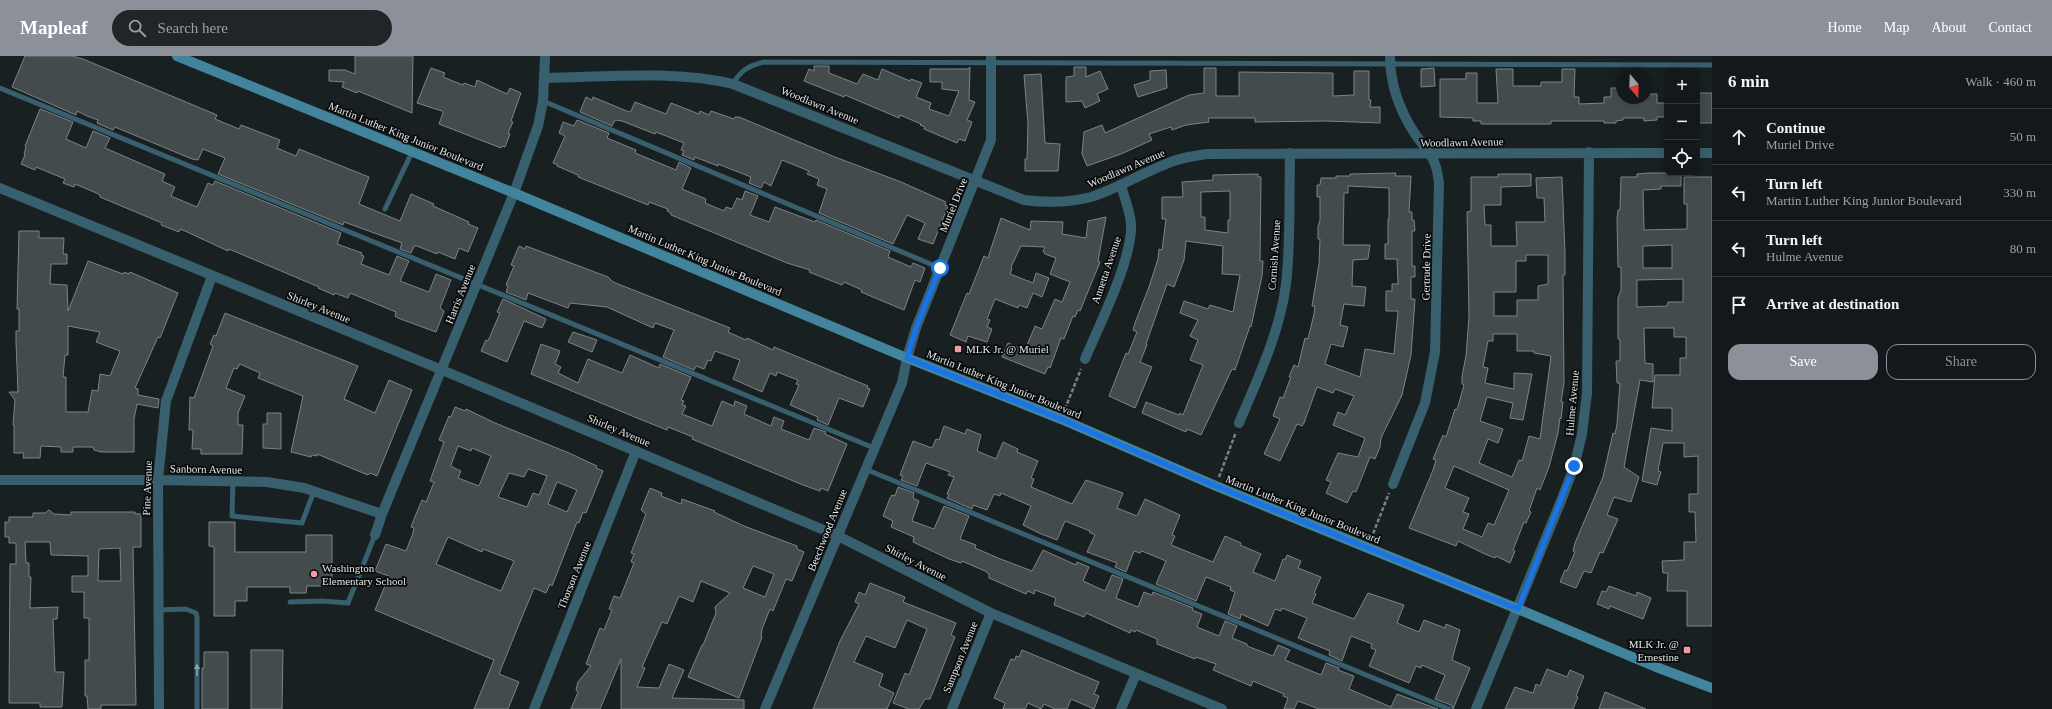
<!DOCTYPE html>
<meta charset="utf-8">
<style>
body{margin:0;font-family:"Times New Roman",serif;background:#202527;color:#f1f3f6}
.controls{position:absolute;right:12px;top:12px;display:grid;overflow:hidden;border-radius:8px;box-shadow:0 2px 10px #0003}
.controls button{width:36px;height:36px;display:grid;place-items:center;padding:0;border:0;border-bottom:1px solid #323739;background:#13181a;color:#f1f3f6;font:20px sans-serif}
.compass{position:absolute;left:1616px;top:12px;width:36px;height:36px;border-radius:50%;background:#13181a;box-shadow:0 2px 10px #0003;rotate:161deg}
.stop{position:absolute;width:12px;height:12px;margin:-9px;border:3px solid #1a73e8;border-radius:50%;background:#fff}
.stop.end{background:#1a73e8;border-color:#fff;box-shadow:0 1px 4px #0008}
.list{margin:0;padding:0;list-style:none}
h2{display:flex;justify-content:space-between;align-items:center;height:52px;margin:0;padding:0 16px;font-size:17px}
h2 small{font-size:13px;font-weight:400;color:#9da0a2}
.list li{display:grid;grid-template-columns:26px 1fr auto;gap:12px;align-items:center;box-sizing:border-box;height:56px;padding:0 16px;border-top:1px solid #323739}
.list b{display:block;font-size:15px;white-space:nowrap}
.list p{margin:0;font-size:13px;white-space:nowrap;color:#9da0a2}
.list em{font-size:13px;font-style:normal;color:#9da0a2}
.actions{display:flex;gap:8px;padding:12px 16px}
.actions a{flex:1;padding:9px 0;border:1px solid #8c9099;border-radius:12px;text-align:center;font-size:14px;color:#8c9099}
.actions .main{background:#8c9099;color:#fff}
.icon{flex:none;width:22px;height:22px;fill:none;stroke:currentColor;stroke-width:2;stroke-linecap:round;stroke-linejoin:round}
.map{position:relative;flex:none;width:1712px;height:653px;overflow:hidden}
header{display:flex;align-items:center;gap:24px;box-sizing:border-box;height:56px;padding:0 20px;background:#8c9099;color:#fff}
header strong{font-size:19px}
nav{display:flex;gap:22px;margin-inline-start:auto;font-size:14px}
.search{width:280px;height:36px;background:#202527;display:flex;align-items:center;gap:10px;box-sizing:border-box;padding:0 14px;border-radius:22px;color:#9da0a2;font-size:15px}
main{display:flex}
aside{flex:1;background:#13181a}
.map>svg:first-child{display:block}
.building{fill:#434b4d;stroke:#7c8487;fill-rule:evenodd}
.lines{fill:none;stroke-linecap:round;stroke-linejoin:round}
.path{stroke:#7a8082;stroke-width:2.5;stroke-dasharray:4 2;stroke-linecap:butt}
.service{stroke:#385f6e;stroke-width:5}
.minor{stroke:#385f6e;stroke-width:10}
.tertiary{stroke:#385f6e;stroke-width:10}
.secondary{stroke:#41849b;stroke-width:10}
.oneway{fill:#8da3ab}
.route{stroke:#1a73e8;stroke-width:5}
.poi-dot{fill:#f39aa9;stroke:#07090a;stroke-width:1.5}
.labels{text-anchor:middle;dominant-baseline:central;stroke-width:3.5;stroke-linejoin:round;paint-order:stroke}
.street-label{font-size:11px;fill:#e2e7e8;stroke:#07090a}
.poi-label{font-size:11px;fill:#e2e7e8;stroke:#07090a;text-anchor:start}
</style>
<header>
<strong>Mapleaf</strong>
<div class="search"><svg class="icon" aria-label="search" viewBox="0 0 24 24"><circle cx="10" cy="10" r="6"/><path d="M15 15l6 6"/></svg>Search here</div>
<nav><a>Home</a><a>Map</a><a>About</a><a>Contact</a></nav>
</header>
<main>
<div class="map">
<svg width="1712" height="653" viewBox="0 0 1712 653">
<rect width="100%" height="100%" fill="#192022"/>
<path class="building" d="M25 0H72L83 3 217 59 215 63 239 73 241 69 280 84 277 92 296 100 299 93 369 121 359 148 400 165 411 138 434 148 433 150 469 166 468 168 478 172 468 196 459 192 455 203 438 196 437 198 417 190H414L411 197 400 193 402 187 344 166 343 169 218 118 225 102 203 93 198 104 192 103 115 71 113 74 97 67 98 64 87 60 77 55 76 59 12 31Z
M355 0H413L412 57 358 35 357 37 342 31 344 26 329 25V14H345L355 18Z
M814 10H829V17L857 28 863 18 878 24 882 13 910 25 911 23 922 27 916 41 931 47 929 53 949 60 959 35 942 33V26H930V13H968L970 11 969 44 975 46 967 64 972 66 965 85 959 83 957 87 924 73 925 71 920 69 921 68 900 59 899 62 845 39 844 41 804 25 809 13 814 15Z
M1074 11H1086V21L1100 15 1108 33 1097 38 1100 45 1085 52 1082 45 1066 46V21L1074 20Z
M431 12 445 17 443 21 463 29 464 27 475 31 477 24 507 38 510 32 521 37 511 65 513 66 508 77 510 78 505 91 502 90 501 92 439 68 443 57 442 55 417 47Z
M1204 12H1216V40H1239V16L1333 17V40L1354 39V15H1369V44H1371L1370 51H1380V67L1327 65 1255 66V62H1208L1209 66 1186 69 1172 74 1171 71 1149 78 1152 84 1121 98 1087 110 1082 98 1084 76 1102 69 1105 77 1189 39 1204 37Z
M1434 12 1435 30 1421 31V13Z
M1496 13H1513V30H1541V26H1562V13H1575L1574 41H1579V48L1604 47V41H1611V32H1622V42H1646V38H1657V47H1667V61H1657V64L1644 65V62H1623V64L1616 65V67H1604V65H1551V68H1481V65H1473V62L1440 61V23H1466V17H1477V47H1498Z
M1166 14 1167 32 1138 41 1134 29 1150 24V15Z
M1041 18 1045 87 1060 88 1058 115H1025V103H1027L1028 68 1024 19Z
M1697 37H1712V67H1697Z
M586 41 592 44 593 41 629 56 631 55 635 46 666 58 671 47 699 58 700 55 709 59 711 55 734 63 735 61H739L835 101 901 126 946 146 945 149 948 150 933 188 918 183 925 167 907 159 893 188 819 157 827 133 817 129 819 123 807 118 809 115 782 104 771 130 764 126 761 132 749 127 751 121 718 108V110L695 101 694 104 682 99 684 95 681 94 684 87 656 76 655 78 622 65 615 64 612 70 580 56Z
M40 53 73 66 66 83 86 92 93 75 110 82 105 92 165 118 162 125 175 131 171 140 197 151 208 127 213 129 215 125 341 177 337 188 362 197 361 199 364 200 361 208 389 219 397 200 409 205 400 225 429 236 436 218 451 224 442 247 440 252 444 255 436 276 398 262 395 260 396 256 350 237 348 242 335 237 334 239 318 232 319 231 229 193 228 195 185 175 180 173 179 176 161 169 162 167 100 141V139L94 136 75 128 74 131 63 127 65 123 36 111 35 114 21 108 25 99 24 98 26 91 25 90Z
M577 64 609 77 607 82 636 94 635 97 676 114 679 106 691 112 682 133 706 143 705 147 724 155 726 151 732 153 737 142 742 144 745 135 758 140 750 159 769 166 775 151 815 166 816 164 890 195 888 201 911 211 913 207 925 212 920 226 915 224 904 254 861 236 862 234 844 226 842 229 809 216 810 214 787 207 671 159V157L667 155 668 153 649 146 648 149 578 121V119L557 110 558 109 553 107 565 80 559 77 563 66 574 70Z
M1396 117 1395 120H1411L1409 156H1412V164H1414L1415 175H1412V210H1415V221H1411V243H1415L1411 299 1402 339 1381 382 1380 391 1375 403 1370 401 1356 436 1353 435 1347 447 1326 437 1331 426 1326 424 1338 397 1358 401 1365 382 1333 369 1338 356 1345 359 1354 340 1335 333 1333 337 1317 331 1304 367 1302 370 1297 368 1280 405 1264 398 1280 363 1273 360 1280 341 1283 342 1291 321H1289L1294 309 1298 311 1305 282 1308 283 1314 258 1315 250H1312L1319 208 1320 183H1318V171L1320 164V141H1317V129H1320L1321 122H1336V120H1350V118ZM1348 130 1389 132V163H1388V188H1385V203H1397L1398 228H1392V235H1386V255H1398L1394 298 1365 293 1360 321 1325 308 1331 288 1343 291 1348 271 1340 269 1344 248 1364 250 1366 231 1352 230 1353 204 1368 203 1370 189H1343L1344 137H1348Z
M1648 117H1681V130H1661V133L1643 134 1644 174 1687 173V148H1684V121H1712V570H1687V535H1667L1668 517H1663L1662 505 1684 504V486H1696L1695 456H1689V438H1698V400L1684 401V387H1663L1658 415 1661 416 1657 429 1642 425 1651 372 1672 375V352H1652L1655 319H1680V302H1686V281H1674V272H1644L1645 307 1653 308V326L1640 324 1624 411 1639 421 1631 446 1614 441 1607 459 1618 463 1603 497 1600 496 1591 517 1584 515 1576 532 1560 526 1565 514 1567 515 1575 496 1573 495 1575 487 1603 421 1613 377 1615 378 1617 368 1620 327H1617L1616 305H1620V283H1618V242L1621 234V211H1618L1617 163 1618 154H1620L1621 121H1637V118ZM1672 189V212H1643V190ZM1683 223V246H1668L1667 250 1637 251V224Z
M1258 118V121H1261L1260 205H1263L1262 220 1251 271 1250 270 1235 314 1232 313 1201 379 1187 373 1186 376 1142 357 1146 346 1179 359 1180 357 1183 359 1203 309 1190 304 1198 284 1190 280 1198 264 1180 257 1184 245 1208 253 1210 249 1233 256 1240 219 1222 218 1223 190 1186 185 1184 204 1174 231 1167 228 1146 288 1147 289 1140 306 1152 311 1135 352 1109 340 1126 297 1128 298 1137 276 1133 274 1135 267 1149 231 1158 203 1159 193 1162 194 1166 163H1162V141H1183L1182 126 1213 124V119ZM1230 135V164H1228V177L1205 174V161H1201V136Z
M1498 118H1531V130L1501 131V149H1484L1485 169H1491V190H1517L1516 166H1545L1544 142H1537L1536 122 1562 121 1565 198V219H1563L1564 327 1561 346H1563L1561 363 1560 362 1558 377 1549 411 1540 434 1537 432 1529 455 1531 456 1526 467 1524 466 1513 494 1515 495 1510 507 1496 500 1495 502 1485 498 1458 485 1456 490 1409 472 1433 414 1436 404 1433 403 1443 379 1446 381 1455 353 1457 354 1464 329 1462 328V320L1466 300 1469 260 1467 156 1471 155V121H1498ZM1526 199H1548V228L1538 230V244H1517V260H1494V236H1516V205H1526ZM1493 278H1517V295H1534V297L1551 300 1540 383 1529 380 1522 405 1519 404 1512 421 1479 407 1488 383 1498 387 1503 373 1480 365 1487 341 1513 347 1510 362 1523 364 1532 318 1514 317V333L1485 327 1488 312 1483 311 1488 285H1493ZM1454 410 1509 434 1494 469 1488 467 1482 481 1463 473 1469 458 1463 456 1469 442 1445 432Z
M1106 161 1098 205 1100 206 1080 255 1078 254 1075 261 1073 260 1064 283 1061 282 1050 312 1048 311 1045 318 1002 301 1008 287 1025 294 1035 270 1042 273 1055 243 1062 246 1070 226 1050 218 1056 202 1045 198 1043 195 1045 191 1021 190 1011 211 1012 212 1010 218 1033 227 1036 217 1049 222 1042 241 1033 237 1027 252 1019 249 1018 252 995 243 987 263 990 264 987 271 992 273 987 286 968 280 966 286 950 279 967 237 969 238 984 200 988 202 1001 162 1030 174 1031 165 1063 166 1062 178 1086 182 1088 165Z
M19 175H39V182H64L63 198H67V208H51L50 228 67 229 68 255 88 205 123 218 124 216 129 218 130 216 178 237 160 282 158 281 135 332 138 333V339L159 343 158 352 137 348 134 363V396H101L94 394 93 391H73V396H61V391L41 390 40 402H23L24 397H14V369H13L15 344 9 336H18L16 286V275H19V253H17ZM68 270 100 276 96 286 120 295 110 320 100 318 98 335 92 334 88 356H66V321H63L65 299H68Z
M519 190 525 193 526 190 608 221 613 226 730 272 728 276 746 284 747 282 773 294 774 291 868 330 867 332 870 333 863 351 839 342 828 369 817 364 818 361 790 349 799 329 796 328 798 324 777 316 776 320 770 317 762 336 733 323 740 304 715 295 711 305 708 304 704 313 696 310 694 314 663 301 674 274 655 267 653 272 607 251 570 247 568 252 528 237 526 244 506 236 508 230 506 229 514 210 511 209Z
M503 243 546 263 542 272 524 265 507 306 481 295 486 284 488 285 500 257 497 256Z
M225 257 358 310 344 343 375 357 389 324 412 334 377 420 370 417 368 419 317 398V400L312 399 311 401 291 396 303 340 258 322 260 317 240 308 237 313 234 312 226 332 245 340 238 357V369H243L242 398H201V393H192L193 374H189L190 341 194 342 213 290 210 288 214 279 216 280Z
M573 276 597 284 592 296 568 286Z
M541 288 560 295 555 308 561 311 558 317 578 327 588 303 622 317 630 299 659 312 660 308 691 321 681 344 684 345 682 349 686 350 682 358 712 370 722 345 734 350 735 345 747 350 744 358 771 370 774 361 784 365 781 373 809 384 814 372 826 376 825 378 847 388 828 435 821 432 820 435 803 429 692 383 693 381 668 371 667 374 642 364 531 318Z
M455 351 465 355 466 353 495 367 569 397 597 410 596 412 603 415 586 457 583 456 579 467 577 466 552 530 550 528 546 537 534 532 513 583 499 618 519 626 508 653H474L494 604 375 554 389 520 375 515 386 488 406 495 413 477 414 472 411 471 414 463 422 444 426 446 434 426 430 425 444 386 439 384 449 360 451 361ZM458 390 471 395 472 392 491 400 479 430 458 422 461 415 452 411 451 409ZM528 413 547 420 539 439 533 437 527 451 498 441 509 417 524 421ZM557 426 577 434 567 456 548 448ZM448 481 482 496 483 493 514 505 501 535 436 508Z
M267 357H281V393L263 392V368H267Z
M944 370 965 378 967 373 981 379 977 395 996 403 1003 386 1018 393 1017 396 1038 405 1031 422 1034 423 1031 431 1072 448 1086 424 1123 437 1117 452 1137 460 1145 443 1180 459 1172 479 1175 480 1171 489 1213 506 1225 480 1241 487 1240 489 1261 498 1253 516 1275 525 1283 503 1285 504 1287 499 1301 505 1298 512 1321 521 1314 537 1316 538 1312 547 1354 563 1368 537 1404 549 1397 567 1419 576 1424 564 1445 572 1446 568 1460 574 1452 604 1470 612 1453 653 1451 649 1435 643 1445 619 1422 609 1421 612 1416 610 1409 627 1369 610 1376 594 1371 592 1372 588 1351 580 1342 605 1329 599 1330 595 1298 582 1307 562 1282 552 1281 555 1275 553 1268 570 1241 558 1240 563 1228 558 1235 536 1230 534 1231 531 1206 521 1196 545 1156 528 1166 505 1142 495 1140 497 1134 495 1126 516 1115 511 1117 507 1087 496 1095 479 1089 476 1090 475 1065 465 1057 484 1039 477 1023 469 1031 450 1001 437 1000 440 994 438 987 454 973 449 972 453 947 442 949 439 947 438 954 421 948 419 950 416 926 407 917 430 901 424 903 420 900 419 913 385 932 392 936 383 939 384Z
M898 431 914 437 913 442 919 445 912 465 934 473 944 450 969 460 960 483 976 489 975 492 998 502 1032 515 1043 494 1076 509 1077 506 1089 511 1083 525 1105 535 1112 519 1123 523 1116 542 1138 551 1144 536 1152 539 1153 536 1193 552 1192 554 1202 558 1197 571 1219 580 1225 565 1237 570 1232 582 1247 588V590L1273 600 1278 589 1290 594 1285 604 1321 619 1326 607 1339 612 1338 614 1354 620 1349 633 1391 651 1397 638 1438 653H1319L1298 645 1294 653H1284L1288 642 1283 640 1284 638 1253 625 1251 630 1213 614 1216 608 1196 601 1195 603 1157 588V583L1136 574 1135 576 1131 574 1130 577 1086 557 1084 561 1054 549 1056 542 1035 534 1034 538 1028 535 1026 538 989 522V518L985 515 962 505 961 507 949 503 913 486 914 481 891 471 893 465 883 460 890 442 892 439 895 440Z
M650 432 662 437 661 440 681 448 682 443 715 455 714 456 744 470 797 490V493L804 496 792 525 786 523 773 555 770 553 762 573 761 581H762L739 642 688 621 702 589H703L716 557 715 551 730 537 701 525 693 546 679 540 667 568 662 566 642 611 645 612 637 631 659 632 669 608 684 614 672 642 744 644V653H621V603L600 653H571L578 636 576 634 578 626 591 610 586 608 600 572 604 574 612 554 609 553 614 540 620 542 634 507 631 506 634 498 631 497 646 458 641 454ZM753 510 774 518 765 541 743 532Z
M49 454 54 458 71 459V456H135V458H141V491H133L136 649H101V653H88L87 640H85V604H89V562H84V536H72V520H88V500L51 499 50 486H25L26 507H29V521H31L30 552 58 551 57 563H53L55 616H64L62 651H40V647H9L10 508H16V487H9V481H5V466H9V461H33V457H45ZM120 492 121 525H98L99 493Z
M209 466H235V496H306V479H332V530H307L306 537H290V531H247V545H235V560H214V491L209 490Z
M870 527 905 541 903 546 956 567 951 579 955 581 930 643H925L919 653H909L893 647 905 617 909 619 927 573 907 564 895 592 866 580 854 606 883 618 879 630 894 637 887 653H813L840 585 859 548 855 546 859 536 865 539Z
M1609 530 1636 540 1637 536 1651 542 1643 563 1610 550 1609 553 1597 548 1602 535 1606 536Z
M251 594H283L282 653H251Z
M1022 594 1099 626 1094 638 1099 640 1094 653 1071 643 1067 653H1055L1044 648 1041 653 1028 647 1025 653H1003L1005 647 994 642 1011 603 1015 604 1016 600 1019 601Z
M204 596H228V653H202V612H204Z
M1547 613 1567 621 1570 614 1584 620 1576 640 1578 641 1573 653H1505L1515 631 1533 637 1536 628 1540 630Z
M1605 636 1646 653H1599Z"/>
<g class="lines">
<path class="path" d="M1065 353 1081 313
M1219 421 1236 376
M1371 483 1389 437"/>
<path class="service" d="M733 28C741 14 748 10 764 6L1712 9
M0 32 874 392
M543 45 940 212
M385 153 412 96
M865 413 1449 653
M233 425 232 460 302 467 314 435
M290 546 322 545 348 547 375 479
M159 554 186 553 196 557 197 561V653"/>
<path class="minor" d="M1390 0C1390 29 1400 55 1415 78 1430 99 1436 101 1439 127L1435 296 1425 347 1393 428
M545 22C605 21 674 14 733 28L1024 144C1047 147 1068 147 1091 141 1117 133 1140 118 1166 108 1179 102 1193 100 1207 98L1667 97
M1697 97H1712
M0 132 442 314 838 480 991 557 1222 653
M907 302 916 272 991 84V0
M1085 303C1099 270 1133 202 1131 168 1130 155 1125 143 1121 130
M1239 367C1258 322 1280 276 1286 228 1291 185 1289 140 1290 97
M0 424H158L267 426 304 432 382 458
M375 479 382 458 514 137
M159 653 158 424 166 345 212 220
M534 653 636 395
M952 653 991 557
M1121 653 1136 618
M1476 653 1561 445 1574 411 1582 378 1587 337 1589 96"/>
<path class="tertiary" d="M514 137 538 70 543 45 545 0
M765 653 902 327 907 302"/>
<path class="secondary" d="M177 0 514 137 907 302 1061 363 1216 430 1518 553 1656 611 1712 632"/>
</g>
<defs><path id="oneway-solid" d="M-6-.8H1V-3.2L6.5 0L1 3.2V.8H-6Z"/></defs>
<use class="oneway" href="#oneway-solid" transform="translate(197 614) rotate(-90)"/>
<g class="lines">
<path class="route" d="M940 212 916 272 907 302 1061 363 1216 430 1518 553 1574 410"/>
</g>
<g class="poi-dot">
<rect x="954" y="289" width="8" height="8" rx="2"/>
<circle cx="314" cy="518" r="4"/>
<rect x="1683" y="590" width="8" height="8" rx="2"/>
</g>
<g class="labels">
<g class="street-label">
<text transform="translate(820 49) rotate(22)">Woodlawn Avenue</text>
<text transform="translate(406 80) rotate(22)">Martin Luther King Junior Boulevard</text>
<text transform="translate(1462 86) rotate(-1)">Woodlawn Avenue</text>
<text transform="translate(1126 112) rotate(-23)">Woodlawn Avenue</text>
<text transform="translate(953 149) rotate(-68)">Muriel Drive</text>
<text transform="translate(1274 199) rotate(-86)">Cornish Avenue</text>
<text transform="translate(705 204) rotate(23)">Martin Luther King Junior Boulevard</text>
<text transform="translate(1426 211) rotate(-89)">Gertrude Drive</text>
<text transform="translate(1106 214) rotate(-71)">Annetta Avenue</text>
<text transform="translate(460 238) rotate(-68)">Harris Avenue</text>
<text transform="translate(319 251) rotate(22)">Shirley Avenue</text>
<text transform="translate(1004 328) rotate(22)">Martin Luther King Junior Boulevard</text>
<text transform="translate(1572 347) rotate(-85)">Hulme Avenue</text>
<text transform="translate(619 374) rotate(23)">Shirley Avenue</text>
<text transform="translate(206 413) rotate(1)">Sanborn Avenue</text>
<text transform="translate(147 432) rotate(-88)">Pine Avenue</text>
<text transform="translate(1303 453) rotate(22)">Martin Luther King Junior Boulevard</text>
<text transform="translate(827 474) rotate(-68)">Beechwood Avenue</text>
<text transform="translate(916 506) rotate(27)">Shirley Avenue</text>
<text transform="translate(574 519) rotate(-68)">Thorson Avenue</text>
<text transform="translate(960 601) rotate(-68)">Sampson Avenue</text>
</g>
<g class="poi-label">
<text x="966" y="293">MLK Jr. @ Muriel</text>
<text x="322" y="512">Washington<tspan x="322" dy="13">Elementary School</tspan></text>
<text x="1679" y="588" text-anchor="end">MLK Jr. @<tspan x="1679" dy="13">Ernestine</tspan></text>
</g>
</g>
</svg>
<div class="controls">
<button>+</button>
<button>−</button>
<button><svg class="icon" aria-label="locate" viewBox="0 0 24 24"><circle cx="12" cy="12" r="6"/><path d="M12 2v4M12 18v4M2 12h4M18 12h4"/></svg></button>
</div>
<svg class="compass" viewBox="-18 -18 36 36"><path d="M0-13l5 13h-10z" fill="#e53935"/><path d="M0 13l5-13h-10z" fill="#9da0a2"/></svg>
<div class="stop" style="left:940px;top:212px"></div>
<div class="stop end" style="left:1574px;top:410px"></div>
</div>
<aside>
<h2>6 min<small>Walk · 460 m</small></h2>
<ul class="list">
<li><svg class="icon" aria-label="ahead" viewBox="0 0 24 24"><path d="M12 20V5M6 11l6-6 6 6"/></svg><div><b>Continue</b><p>Muriel Drive</p></div><em>50 m</em></li>
<li><svg class="icon" aria-label="left" viewBox="0 0 24 24"><path d="M17 20v-9H6M10 6l-5 5 5 5"/></svg><div><b>Turn left</b><p>Martin Luther King Junior Boulevard</p></div><em>330 m</em></li>
<li><svg class="icon" aria-label="left" viewBox="0 0 24 24"><path d="M17 20v-9H6M10 6l-5 5 5 5"/></svg><div><b>Turn left</b><p>Hulme Avenue</p></div><em>80 m</em></li>
<li><svg class="icon" aria-label="arrive" viewBox="0 0 24 24"><path d="M6 21V4h12l-3 4 3 4H6"/></svg><div><b>Arrive at destination</b></div></li>
</ul>
<div class="actions"><a class="main">Save</a><a>Share</a></div>
</aside>
</main>
